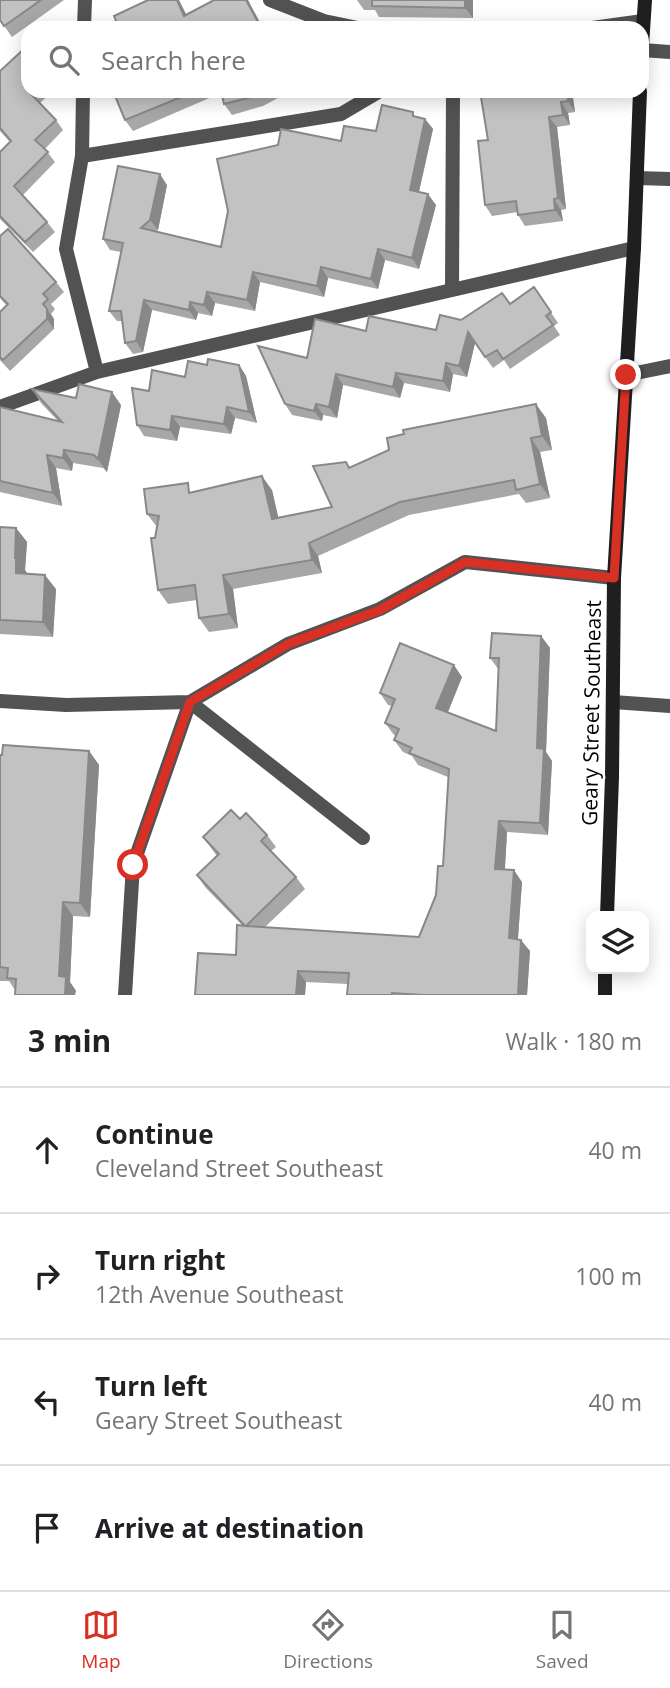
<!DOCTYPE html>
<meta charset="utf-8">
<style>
body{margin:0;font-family:"Open Sans",sans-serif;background:#f2f2f2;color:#202124}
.controls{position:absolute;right:21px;bottom:21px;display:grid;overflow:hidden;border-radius:14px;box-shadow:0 4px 18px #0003}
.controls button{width:63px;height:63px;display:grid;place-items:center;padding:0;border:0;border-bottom:2px solid #e0e0e0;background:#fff;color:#202124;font:35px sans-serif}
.stop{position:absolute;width:21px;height:21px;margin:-16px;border:5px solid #d93025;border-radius:50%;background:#fff}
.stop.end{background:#d93025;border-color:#fff;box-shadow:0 2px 7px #0008}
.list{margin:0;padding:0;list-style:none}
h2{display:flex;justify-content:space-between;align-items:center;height:91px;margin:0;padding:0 28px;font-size:30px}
h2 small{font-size:23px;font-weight:400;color:#757577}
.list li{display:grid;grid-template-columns:46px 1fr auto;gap:21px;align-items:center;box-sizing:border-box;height:126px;padding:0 28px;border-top:2px solid #e0e0e0}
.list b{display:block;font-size:26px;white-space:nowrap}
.list p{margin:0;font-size:23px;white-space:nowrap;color:#757577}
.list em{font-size:23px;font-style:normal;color:#757577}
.icon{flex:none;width:38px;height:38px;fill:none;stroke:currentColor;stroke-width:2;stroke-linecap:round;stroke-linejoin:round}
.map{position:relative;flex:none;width:670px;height:995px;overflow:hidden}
.search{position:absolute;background:#fff;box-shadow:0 4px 18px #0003;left:21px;right:21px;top:21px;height:77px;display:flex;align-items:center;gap:18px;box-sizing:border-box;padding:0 24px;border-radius:21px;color:#757577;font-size:26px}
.sheet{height:595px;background:#fff}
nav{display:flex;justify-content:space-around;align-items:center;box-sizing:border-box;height:98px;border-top:2px solid #e0e0e0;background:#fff;font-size:19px;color:#757577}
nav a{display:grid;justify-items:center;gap:4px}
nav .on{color:#d93025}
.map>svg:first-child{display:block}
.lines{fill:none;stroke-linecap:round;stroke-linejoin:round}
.service{stroke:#525252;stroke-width:14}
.minor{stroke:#525252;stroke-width:14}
.secondary{stroke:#1f1f1f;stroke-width:14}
.wall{fill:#a7a7a7}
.shaded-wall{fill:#888}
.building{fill:#c2c2c2;stroke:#888;stroke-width:2}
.route{stroke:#d93025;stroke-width:9}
.labels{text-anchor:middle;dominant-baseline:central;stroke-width:5;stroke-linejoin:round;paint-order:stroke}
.street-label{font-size:21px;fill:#000;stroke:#fff}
</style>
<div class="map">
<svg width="670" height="995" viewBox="0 0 670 995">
<rect width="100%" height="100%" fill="#fff"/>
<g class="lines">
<path class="service" d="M270 0 324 21 358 28
M84 28 85 0
M592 28 643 21
M83 91 82 156 66 249 97 372 634 248
M82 156 341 114 380 91
M637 178 670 179
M452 290 453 91
M626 375 670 366
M0 407 97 372
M613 702 670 706"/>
<path class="minor" d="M642 50 670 52
M0 701 66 705 190 702 288 644 380 609 465 562 614 578
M125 995 133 865 190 702 363 838"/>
<path class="secondary" d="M642 46 645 0
M607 916 612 777 614 578 634 248 640 91
M605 995V969"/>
</g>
<path class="wall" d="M0 0H64L12 37 0 20Z
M357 0H473V18L379 17 375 10H364Z
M0 71 28 91H53L40 103 56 120 63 130 45 149 55 162 23 195 47 222 55 232 33 252 0 219V152L10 142 0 131Z
M113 91H291L263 106 232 115 224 104 221 93 133 131 125 120Z
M480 91H572L575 112 568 113 570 125 557 127 566 209 561 210 563 221 525 226 518 215V212L492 216 485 205 488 140Z
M416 116 425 119 433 129 419 192 436 205 419 269 385 260 378 289 328 278 324 297 260 282 255 311 215 303 212 316 198 313 196 320 152 310 143 352 133 354 125 343 122 321H117L109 311 121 252 110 250 103 239 167 185 158 230 156 232 221 247 341 141 376 131Z
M0 236 56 282 64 292 51 304 55 309 51 314 54 319V329L10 371 0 360V312L7 306 0 298Z
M534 287 558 323 554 326 560 335 510 369 504 360 493 368 475 343 467 377 453 374 450 392 404 383 400 398 343 385 337 418 323 415 322 421 292 415 285 404 307 358 366 331 436 330 461 320 510 304Z
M207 365H239L246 376 257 423 235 418 231 434 180 427 177 441 144 436 137 425 149 391 185 377Z
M32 389 76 398 121 405 107 472 103 468 73 463 72 471 56 468 62 506 0 492V407L58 421 41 403Z
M546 418 552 450 540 452 550 498 526 503 519 494 409 515 318 556 322 573 233 589 238 628 209 632 199 618 197 600 168 604 158 590 155 538 157 527 147 514 194 492 272 490 278 518 332 507 346 462 350 468Z
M0 527 16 528 27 542 25 570 27 574 56 589 53 637 0 634Z
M541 636 550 648 546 752 552 761 548 835 507 832 505 870 522 882 518 939 530 951 527 995H347L348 984 306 982 305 995H195L236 955 242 925 205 887 197 875 217 856 203 837 240 819 267 835 276 847 271 851 296 877 305 889 265 927 419 937 436 895 443 866 448 777 418 765 412 756 403 752 394 740 396 736 394 735 385 723 392 706 388 705 380 693 462 677 448 712 496 731 499 670 490 658Z
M89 751 99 765 90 917 73 916 70 982 76 991 15 990 9 981H0V755Z"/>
<path class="shaded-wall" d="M177 0H179L192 26 184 16Z
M246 0H248L263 28H261Z
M465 0H473V18L465 8Z
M567 91H572L575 112 568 101Z
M561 102 568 113 570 125 563 115Z
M549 117 557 127 566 209 558 198Z
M425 119 433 129 417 200 410 190Z
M160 174 167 185 158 230 150 220Z
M428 194 436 205 419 269 412 258Z
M554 199 561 210 563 221 555 210Z
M378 249 385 260 378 289 371 279Z
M321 267 328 278 324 297 317 286Z
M253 272 260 282 255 311 247 300Z
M207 292 215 303 212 316 204 305Z
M144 300 152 310 143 352 136 341Z
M190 302 198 313 196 320 189 310Z
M47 309 54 319V329L47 319Z
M468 332 475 343 467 377 459 366Z
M446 363 453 374 450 392 443 381Z
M239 365 246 376 257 423 249 412Z
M396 373 404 383 400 398 393 387Z
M336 374 343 385 337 418 329 407Z
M112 392 121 405 107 472 98 459Z
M316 404 323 415 322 421 314 411Z
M536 404 546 418 552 450 542 436Z
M227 407 235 418 231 434 224 424Z
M172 416 180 427 177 441 170 430Z
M531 438 540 452 550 498 540 484Z
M64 450 73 463 72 471 63 458Z
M47 455 56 468 62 506 53 493Z
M262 476 272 490 282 533 272 519Z
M16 528 27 542 25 570 27 573 26 588 16 573 15 558Z
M309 543 318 556 322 573 312 560Z
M45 575 56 589 53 637 43 622Z
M223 575 233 589 238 628 229 614Z
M541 636 550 648 546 752 552 761 548 835 540 823 537 748Z
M454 665 462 677 445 719 436 708Z
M89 751 99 765 90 917 80 903Z
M499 821 507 832 504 881 495 869Z
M514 870 522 882 517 950 509 938Z
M63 902 73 916 70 982 76 991 75 995H65L59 976Z
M521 940 530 951 527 995H518Z
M298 971 306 982 305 995H296Z"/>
<path class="building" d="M0 0H41L4 26 0 20Z
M148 0H177L184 16 214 0H246L261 28H119L114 16Z
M372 0H465V8L372 6Z
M24 49 28 53V91H34L31 94 56 120 35 140 48 152 14 186 47 222 25 242 0 216V152L11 141 0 128V71Z
M113 91H196L125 120Z
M221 91H265L256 96 224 104Z
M480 91H567L568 101 561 102 563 115 549 117 558 198 554 199 555 210 518 215 516 201 485 205 478 141 488 140Z
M382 105 413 112V116L425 119 410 190 428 194 412 258 378 249 371 279 321 267 317 286 253 272 247 300 207 292 204 305 190 302 189 310 144 300 136 341 125 343 121 311H109L123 243 103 239 118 166 160 174 150 220 141 228 221 247 228 211 217 159 278 145 281 129 341 141 344 126 376 131Z
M8 229 56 282 43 294 48 299 43 304 47 309V319L3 360 0 357V312L8 304 0 296V236Z
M534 287 551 312 546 316 553 325 503 359 497 350 485 357 468 332 459 366 446 363 443 381 396 373 393 387 336 374 329 407 316 404 314 411 285 404 258 346 307 358 315 319 366 331 369 316 436 330 440 315 461 320 502 293 510 304Z
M208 359 239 365 249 412 227 407 224 424 172 416 170 430 137 425 132 388 149 391 152 370 185 377 188 361 207 365Z
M79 384 112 392 98 459 94 455 64 450 63 458 47 455 53 493 0 481V407L62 422 32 389 76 398Z
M536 404 542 436 531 438 540 484 516 490 514 480 400 502 309 543 312 560 223 575 229 614 199 618 195 585 158 590 151 538H155L159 516 147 514 144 489 188 483 189 493 262 476 272 519 332 507 313 466 346 462 349 468 389 450 387 438 404 434 403 430Z
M0 527 16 528 15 558H16V573L45 575 43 622 0 620Z
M492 633 541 636 537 748 544 749 540 823 499 821 495 869 514 870 509 938 521 940 518 995H423L392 993V995H347L349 973 298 971 296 995H195L198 953 236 955 237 925 245 926 197 875 219 854 203 837 231 810 240 819 246 813 267 835 261 841 296 877 246 926 419 937 436 895 438 866H443L449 769 409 753 412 748 394 740 399 729 385 723 395 699 380 693 400 643 454 665 436 708 496 731 499 658H490Z
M3 745 89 751 80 903 63 902 59 976 66 977 65 995H15L16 979 7 978 8 968 0 967V755H2Z"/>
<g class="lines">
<path class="route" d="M133 865 190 702 288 644 380 610 465 562 614 578 626 375"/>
</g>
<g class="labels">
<g class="street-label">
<text transform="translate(591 713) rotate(-89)">Geary Street Southeast</text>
</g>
</g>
</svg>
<div class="controls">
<button><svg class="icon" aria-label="layers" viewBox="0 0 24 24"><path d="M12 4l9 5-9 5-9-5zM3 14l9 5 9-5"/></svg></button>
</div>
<div class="stop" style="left:133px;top:865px"></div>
<div class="stop end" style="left:626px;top:375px"></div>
<div class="search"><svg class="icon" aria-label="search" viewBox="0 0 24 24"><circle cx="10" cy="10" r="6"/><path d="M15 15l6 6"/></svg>Search here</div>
</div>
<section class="sheet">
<h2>3 min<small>Walk · 180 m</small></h2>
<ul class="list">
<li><svg class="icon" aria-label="ahead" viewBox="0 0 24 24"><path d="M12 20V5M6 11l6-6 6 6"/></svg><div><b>Continue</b><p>Cleveland Street Southeast</p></div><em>40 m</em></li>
<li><svg class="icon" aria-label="right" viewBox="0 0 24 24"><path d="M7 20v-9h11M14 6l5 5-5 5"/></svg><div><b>Turn right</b><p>12th Avenue Southeast</p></div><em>100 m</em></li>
<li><svg class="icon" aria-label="left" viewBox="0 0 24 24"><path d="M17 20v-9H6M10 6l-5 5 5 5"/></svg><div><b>Turn left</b><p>Geary Street Southeast</p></div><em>40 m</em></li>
<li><svg class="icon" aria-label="arrive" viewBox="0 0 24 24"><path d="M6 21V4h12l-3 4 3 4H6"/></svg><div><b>Arrive at destination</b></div></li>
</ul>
</section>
<nav>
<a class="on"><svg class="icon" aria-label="map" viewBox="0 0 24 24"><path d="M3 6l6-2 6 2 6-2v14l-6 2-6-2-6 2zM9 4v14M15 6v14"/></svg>Map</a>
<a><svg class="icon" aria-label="directions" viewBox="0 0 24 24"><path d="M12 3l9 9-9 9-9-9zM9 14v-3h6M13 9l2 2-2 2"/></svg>Directions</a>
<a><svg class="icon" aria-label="saved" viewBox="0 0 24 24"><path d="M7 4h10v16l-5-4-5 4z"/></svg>Saved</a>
</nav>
